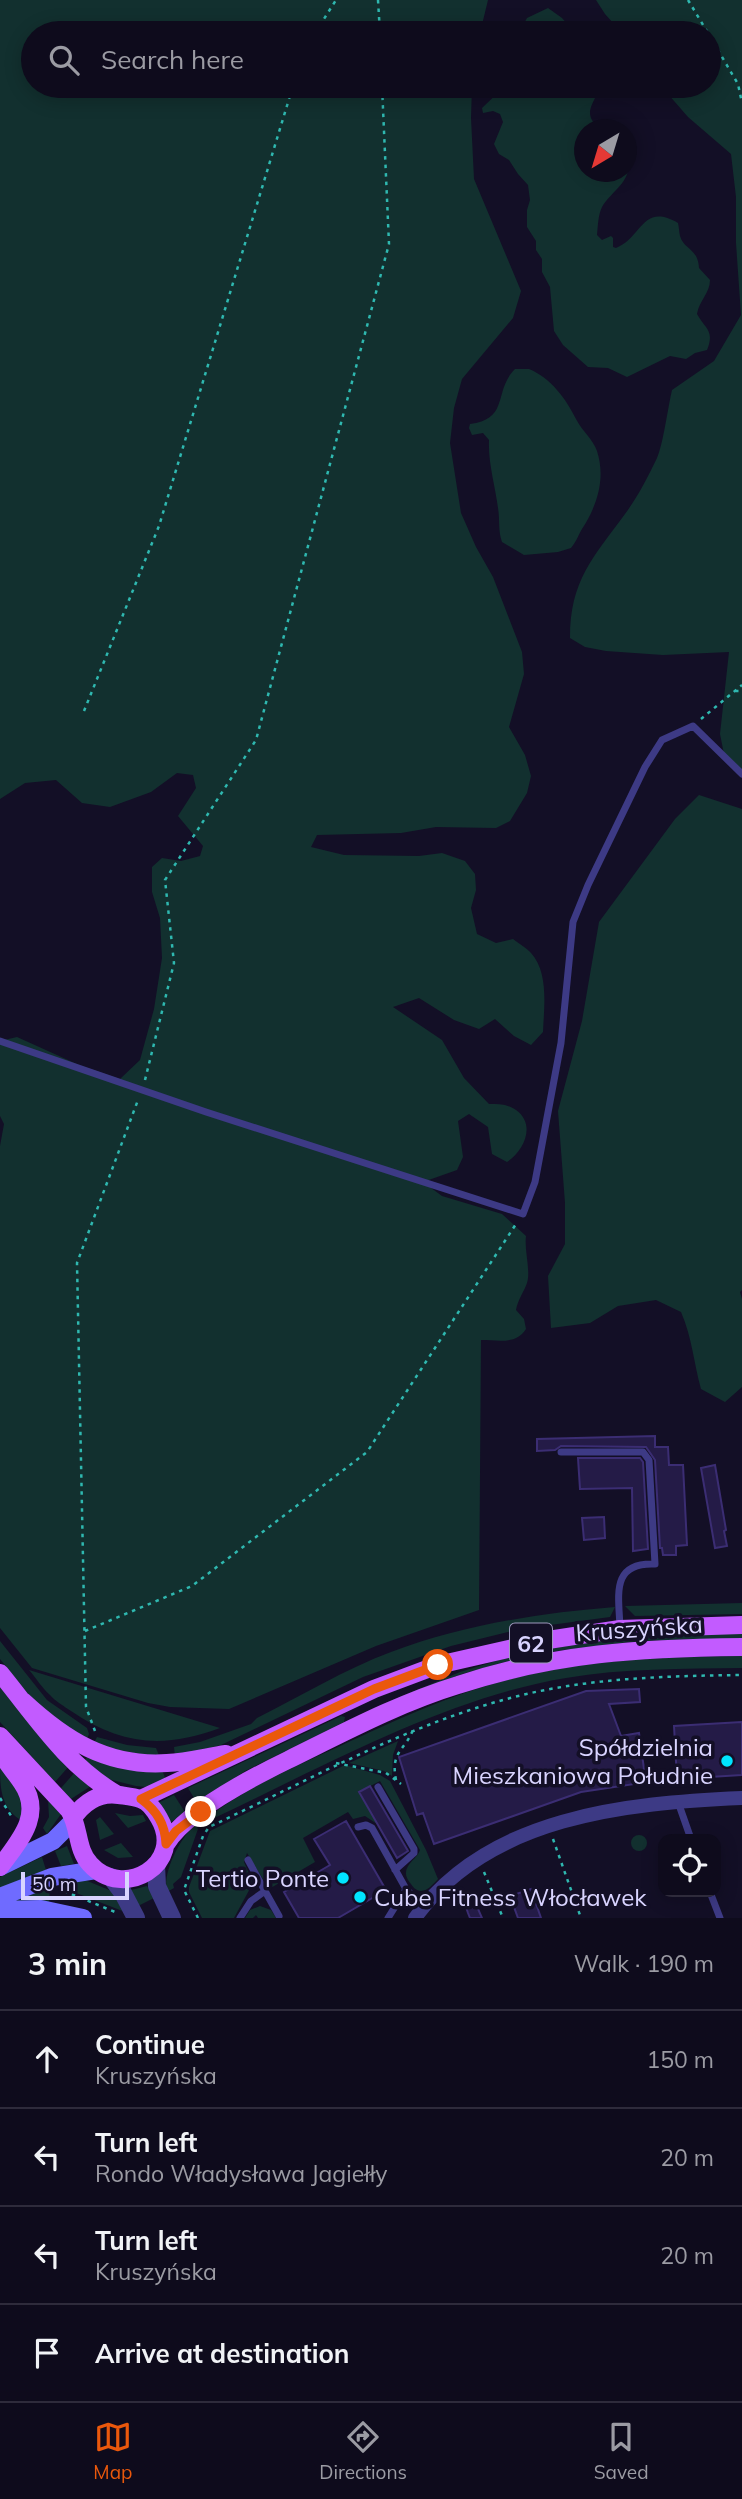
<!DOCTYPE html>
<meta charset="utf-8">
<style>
body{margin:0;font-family:Mulish,sans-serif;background:#1c1929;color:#f1f3f6}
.controls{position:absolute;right:21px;bottom:21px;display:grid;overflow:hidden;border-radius:14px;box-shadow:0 4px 18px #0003}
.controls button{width:63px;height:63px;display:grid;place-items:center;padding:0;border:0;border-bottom:2px solid #2e2b3b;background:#0e0b1c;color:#f1f3f6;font:35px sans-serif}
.compass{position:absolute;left:574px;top:119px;width:63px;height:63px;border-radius:50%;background:#0e0b1c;box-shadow:0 4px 18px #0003;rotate:218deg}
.scale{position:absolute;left:21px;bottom:18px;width:108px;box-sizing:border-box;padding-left:7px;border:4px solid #d9d4ff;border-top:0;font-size:19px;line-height:24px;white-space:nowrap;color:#d9d4ff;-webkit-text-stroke:5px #130f26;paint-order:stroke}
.stop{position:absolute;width:21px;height:21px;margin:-16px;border:5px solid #ea580c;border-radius:50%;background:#fff}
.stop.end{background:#ea580c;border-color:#fff;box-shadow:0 2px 7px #0008}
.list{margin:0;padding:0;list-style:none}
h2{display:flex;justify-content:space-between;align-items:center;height:91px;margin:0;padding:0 28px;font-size:30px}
h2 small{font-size:23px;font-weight:400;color:#9b9ba3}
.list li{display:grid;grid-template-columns:46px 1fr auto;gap:21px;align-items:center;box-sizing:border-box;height:98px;padding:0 28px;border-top:2px solid #2e2b3b}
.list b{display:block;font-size:26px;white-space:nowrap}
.list p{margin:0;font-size:23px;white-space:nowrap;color:#9b9ba3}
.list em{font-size:23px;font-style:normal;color:#9b9ba3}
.icon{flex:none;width:38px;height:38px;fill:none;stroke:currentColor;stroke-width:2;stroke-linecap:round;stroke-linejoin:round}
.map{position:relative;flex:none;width:742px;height:1918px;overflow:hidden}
.search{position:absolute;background:#0e0b1c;box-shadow:0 4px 18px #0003;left:21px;right:21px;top:21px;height:77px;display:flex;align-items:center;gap:18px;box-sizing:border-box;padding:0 24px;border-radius:38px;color:#9b9ba3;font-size:26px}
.sheet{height:483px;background:#0e0b1c}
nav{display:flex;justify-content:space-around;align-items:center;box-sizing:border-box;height:98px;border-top:2px solid #2e2b3b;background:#0e0b1c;font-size:19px;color:#9b9ba3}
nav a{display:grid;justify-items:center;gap:4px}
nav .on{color:#ea580c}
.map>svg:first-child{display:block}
.green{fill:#12302f}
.building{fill:#241b47;stroke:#3b2d73;stroke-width:2}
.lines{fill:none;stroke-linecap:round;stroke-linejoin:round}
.path{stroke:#2fb8b0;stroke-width:2.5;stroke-dasharray:3.5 5;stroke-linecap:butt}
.service{stroke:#3d3a85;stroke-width:7}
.minor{stroke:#3d3a85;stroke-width:14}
.tertiary{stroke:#3d3a85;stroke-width:18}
.secondary{stroke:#6f6bff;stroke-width:18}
.primary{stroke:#c25bff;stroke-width:18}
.route{stroke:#ea580c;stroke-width:9}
.poi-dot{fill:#00e5ff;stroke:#130f26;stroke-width:2.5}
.labels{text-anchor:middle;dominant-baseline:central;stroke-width:7;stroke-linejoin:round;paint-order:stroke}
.shield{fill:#130f26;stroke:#9e99be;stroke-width:2}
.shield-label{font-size:23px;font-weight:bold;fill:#d9d4ff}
.street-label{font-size:24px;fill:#d9d4ff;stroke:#130f26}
.poi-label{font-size:24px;fill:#d9d4ff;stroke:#130f26;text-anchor:end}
</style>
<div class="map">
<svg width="742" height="1918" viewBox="0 0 742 1918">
<rect width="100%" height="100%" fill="#130f26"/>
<path class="green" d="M0 0H488L480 33H33V86H472L471 118 474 179 521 291 513 318 462 379 454 408 450 443 461 513 476 547 493 577 522 652 524 674 509 727 525 755 531 776 527 793 510 821 496 828 436 827 401 833 317 835 311 847 344 855 419 856 442 853 465 861 475 874 476 890 471 908 477 934 496 943 513 939C519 944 527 948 531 953 549 973 544 1007 543 1032L531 1045 514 1036 495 1019 479 1029 454 1020 419 998 393 1007 442 1040 464 1078 489 1104C498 1104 508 1104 516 1110 537 1125 523 1152 507 1162L492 1154 488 1127 469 1114 458 1121 463 1157 457 1170 423 1182 442 1196 502 1214 526 1236C524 1250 531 1271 527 1283 524 1292 518 1299 516 1310L524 1319 526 1329C516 1345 498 1340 481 1340L479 1610 376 1646 229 1709 170 1707 148 1703 32 1668 0 1628V1146L4 1124 0 1116V1041L17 1037 79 1065 120 1079 140 1060 154 1009 162 958 160 918 152 892V867L162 858 181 861 200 856 203 846 178 816 196 788 193 775 177 773 151 792 110 807 82 803 56 780 25 783 0 799Z
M596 0H742V774L725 759 720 734 729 652 663 655 606 651 585 647 570 638C570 580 593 558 625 514 637 498 648 477 657 458 663 445 668 407 672 390L714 361 741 315 736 243V197L731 154 688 117 661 86H709V33H622L605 14Z
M548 8 562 18 575 33H519L527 18Z
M505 86H579L580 92 583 94 596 89 598 91C592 107 583 113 599 129L584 130V172H626L627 161C633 181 611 191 602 207 598 215 598 226 597 235L602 240 611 236 613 238V247L616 248C642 238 642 202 678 223 679 227 679 232 680 236 684 250 698 248 699 268L710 280C710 293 699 301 697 314 705 329 715 330 707 350L695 353 686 359 670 356 627 377 608 368 588 367 563 345 554 331 550 287 542 272V259L536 250V241L527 227V210L530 200 528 185 518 174 509 160 499 154 494 144 503 122 500 114 493 111 483 113 482 108Z
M529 369C551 378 566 399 576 419 582 431 593 439 597 451 606 479 597 506 582 529 578 536 576 542 571 548L558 552 524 555 502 542C498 531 500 520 498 508 495 485 488 463 489 440L483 433 472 435 469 428 470 424C510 419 493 391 515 369Z
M699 795 742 809V1290L740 1292 742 1299V1387L725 1402 701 1389C694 1364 692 1337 681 1312L656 1300 618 1306 590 1323 551 1328 548 1276 565 1244V1203L558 1111 582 1021 599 922 675 819Z
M742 1603V1614L635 1616 625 1606Z
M615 1607 610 1617 520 1629 451 1646 363 1677 221 1745 175 1757 174 1747 200 1742 251 1724 257 1718C301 1696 345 1669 391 1652 463 1625 539 1613 615 1607Z
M742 1633V1638L637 1641 556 1651 501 1663 462 1674 378 1706 460 1672 499 1660 555 1648 628 1637Z
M0 1641 47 1700 87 1728 89 1734 86 1741 34 1701 0 1659Z
M742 1656V1668C683 1669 624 1668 566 1678 444 1698 321 1768 210 1820L208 1817C248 1787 292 1768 338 1747 396 1720 453 1693 515 1678 590 1659 666 1657 742 1656Z
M29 1670 220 1728C164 1749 120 1745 71 1711 64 1706 56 1702 50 1695 42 1688 36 1678 29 1670Z
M0 1687 42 1737 70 1765 55 1782 0 1722Z
M341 1716 345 1717 344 1722 245 1771 197 1803 188 1788Z
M97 1737 127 1745 156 1748 160 1758 93 1745Z
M398 1741 393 1755 392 1776 384 1771 349 1763Z
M88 1755 162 1770 166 1780 146 1787 136 1786 104 1778 84 1762Z
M0 1764 23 1800 21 1820C0 1808 0 1786 0 1764Z
M345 1765 380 1775 390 1781 426 1850 438 1879C430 1888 420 1898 411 1884 409 1882 406 1877 406 1874 405 1864 418 1858 420 1850L380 1781 359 1792 377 1824 365 1816 353 1819 348 1812 303 1838 315 1862 269 1889 247 1853 244 1862 253 1883 234 1918H202L189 1892V1887L210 1831Z
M76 1771 91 1786 71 1799 61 1788Z
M174 1795 185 1812 170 1823 158 1803Z
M48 1800 61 1814 47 1834 43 1828 49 1817Z
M115 1813 130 1816 143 1815 146 1821 128 1828Z
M100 1817 114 1834 100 1840 96 1820Z
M195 1825 198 1829 181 1877 173 1884 174 1888 167 1892C162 1873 180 1838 195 1825Z
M631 1843a8 8 0 1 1 16 0a8 8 0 1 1-16 0Z
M121 1843 133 1857 118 1858 104 1850Z
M67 1846 74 1864 61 1866 55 1851Z
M42 1857 46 1870 0 1888V1877Z
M85 1880 114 1892 125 1912 71 1891 64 1883Z
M147 1886 154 1898 136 1907 131 1890Z
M50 1887 49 1903 11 1902Z
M260 1906 271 1910 276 1918H258L256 1915 253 1918H245L250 1910Z"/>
<path class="building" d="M655 1436V1447H668L669 1465H683L687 1545 676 1546V1555H663L662 1548H660L655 1460 646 1447 561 1446 555 1450 537 1451V1439Z
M578 1458H640L643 1462 648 1549 633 1551 632 1488 580 1489Z
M715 1465 726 1530 724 1531 727 1546 715 1548 701 1468Z
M604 1517 605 1538 584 1540 582 1518Z
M639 1689 640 1702 609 1704 621 1736 639 1733 644 1769H646L648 1782 581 1792 434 1844 423 1813 417 1815 399 1757 586 1691Z
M742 1722V1775L677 1779 674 1726Z
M370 1786 408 1851 397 1858 359 1792Z
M346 1821 386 1890 338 1918H299L284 1892 330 1865 314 1839Z
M531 1889 541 1918H518L510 1896Z
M474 1897 478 1909 482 1918H470L468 1913 464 1901Z"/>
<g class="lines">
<path class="path" d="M378 0 380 33
M688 0 708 33
M315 33 336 0
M709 35 738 84 742 103
M735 691H742
M84 711 159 526 293 86
M701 719 742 685
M145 1080 174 963 165 880 256 740 389 244 382 86
M85 1631 192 1586 367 1452 516 1224
M95 1731 86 1707 77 1263 138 1100
M336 1763 386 1773 401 1784
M396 1780C390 1750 406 1751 414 1727
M0 1798 13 1819
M553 1839 581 1918
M484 1872 503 1918
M64 1891 115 1912
M198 1918 184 1890 203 1836 209 1827C305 1782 401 1728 503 1700 581 1678 662 1676 742 1675"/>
<path class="service" d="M0 1041 206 1112 523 1214 535 1182 561 1043 573 922 588 885 645 767 662 740 693 726 742 774
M561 1452H643L649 1460 655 1564C610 1562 619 1596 620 1628
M378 1787 414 1849V1853L395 1870
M678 1802 691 1839
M358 1827 366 1825 372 1828 406 1889 423 1906
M248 1860 265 1891
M710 1892 720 1918
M240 1918 251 1901 265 1891 279 1916
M388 1918 406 1889"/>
<path class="minor" d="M415 1918C488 1816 627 1803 742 1798"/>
<path class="tertiary" d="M156 1865 157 1886 172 1918
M111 1877 123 1893 136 1918"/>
<path class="secondary" d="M0 1867 53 1841 74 1820
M0 1897 52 1877 96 1870
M0 1910 41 1909 83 1918"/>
<path class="primary" d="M0 1673C36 1717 67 1766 118 1795
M23 1701C65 1740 107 1767 167 1763 187 1762 206 1757 226 1754
M0 1736 69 1810C80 1827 76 1849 90 1864 123 1901 186 1864 159 1818 155 1811 148 1801 140 1799 134 1797 125 1796 119 1795 100 1792 84 1802 73 1818
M0 1751C6 1763 15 1772 22 1783 44 1815 19 1841 0 1867
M141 1799 374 1689 438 1665 548 1640 620 1629 742 1625
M166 1844C186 1811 253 1777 288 1760 343 1733 399 1703 458 1685 555 1653 641 1648 742 1647"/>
</g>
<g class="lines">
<path class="route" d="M201 1812 176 1831 166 1844C165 1824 157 1811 141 1799L374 1689 438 1665"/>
</g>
<g class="poi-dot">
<circle cx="727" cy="1761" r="7"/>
<circle cx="343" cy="1878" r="7"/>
<circle cx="360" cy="1897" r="7"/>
</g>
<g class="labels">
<rect class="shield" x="510" y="1623.5" width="42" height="39" rx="5"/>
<g class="shield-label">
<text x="531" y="1643">62</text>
</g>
<g class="street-label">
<text transform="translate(639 1628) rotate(-4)">Kruszyńska</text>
</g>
<g class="poi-label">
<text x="713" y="1747">Spółdzielnia<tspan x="713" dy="28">Mieszkaniowa Południe</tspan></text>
<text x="329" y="1878">Tertio Ponte</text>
<text x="374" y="1897" text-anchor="start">Cube Fitness Włocławek</text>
</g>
</g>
</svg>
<div class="controls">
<button><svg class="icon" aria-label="locate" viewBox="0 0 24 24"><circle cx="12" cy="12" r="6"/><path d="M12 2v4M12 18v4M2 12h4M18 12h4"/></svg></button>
</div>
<svg class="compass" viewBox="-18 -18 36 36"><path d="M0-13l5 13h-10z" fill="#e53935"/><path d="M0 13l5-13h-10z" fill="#9b9ba3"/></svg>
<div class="scale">50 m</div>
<div class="stop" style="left:438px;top:1665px"></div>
<div class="stop end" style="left:201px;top:1812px"></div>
<div class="search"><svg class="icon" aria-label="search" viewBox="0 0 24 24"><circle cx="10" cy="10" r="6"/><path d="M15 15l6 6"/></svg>Search here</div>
</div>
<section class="sheet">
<h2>3 min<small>Walk · 190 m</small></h2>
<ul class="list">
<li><svg class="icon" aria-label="ahead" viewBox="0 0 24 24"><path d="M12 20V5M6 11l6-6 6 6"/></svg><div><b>Continue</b><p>Kruszyńska</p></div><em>150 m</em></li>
<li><svg class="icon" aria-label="left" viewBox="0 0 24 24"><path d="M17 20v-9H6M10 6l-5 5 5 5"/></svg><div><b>Turn left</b><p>Rondo Władysława Jagiełły</p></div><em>20 m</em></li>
<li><svg class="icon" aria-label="left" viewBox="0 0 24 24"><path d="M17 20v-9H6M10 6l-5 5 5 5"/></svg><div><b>Turn left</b><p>Kruszyńska</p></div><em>20 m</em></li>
<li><svg class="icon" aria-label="arrive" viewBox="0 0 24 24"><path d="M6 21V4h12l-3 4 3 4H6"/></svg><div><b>Arrive at destination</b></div></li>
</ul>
</section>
<nav>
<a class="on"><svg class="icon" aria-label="map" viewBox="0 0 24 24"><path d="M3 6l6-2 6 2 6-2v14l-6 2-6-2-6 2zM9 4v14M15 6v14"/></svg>Map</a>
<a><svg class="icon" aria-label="directions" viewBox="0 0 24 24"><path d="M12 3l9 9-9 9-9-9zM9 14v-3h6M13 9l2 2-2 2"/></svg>Directions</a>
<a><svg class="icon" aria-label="saved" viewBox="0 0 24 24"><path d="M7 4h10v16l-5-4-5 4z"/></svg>Saved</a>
</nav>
